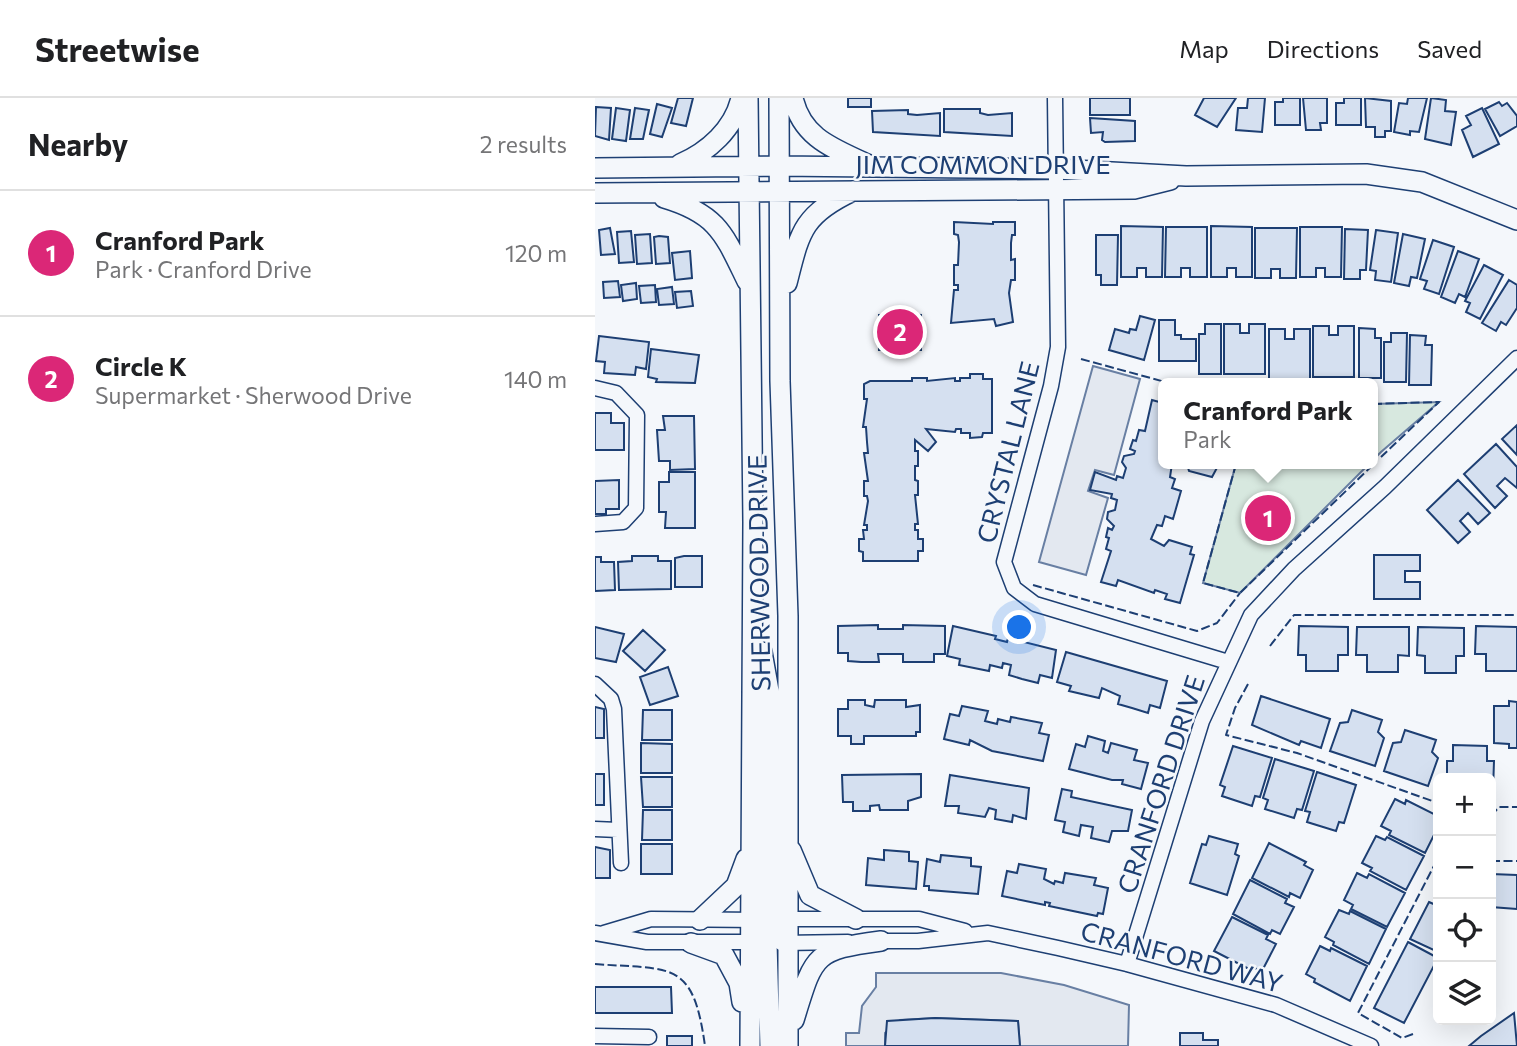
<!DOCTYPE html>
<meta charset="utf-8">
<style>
body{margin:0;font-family:Commissioner,sans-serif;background:#f2f2f2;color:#202124}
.controls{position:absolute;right:21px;bottom:21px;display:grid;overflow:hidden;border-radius:10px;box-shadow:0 7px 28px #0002}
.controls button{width:63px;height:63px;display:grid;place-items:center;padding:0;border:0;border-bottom:2px solid #e0e0e0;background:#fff;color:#202124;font:35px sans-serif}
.you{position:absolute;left:425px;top:530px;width:24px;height:24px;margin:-18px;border:5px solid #fff;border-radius:50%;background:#1a73e8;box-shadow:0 0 0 10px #1a73e833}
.badge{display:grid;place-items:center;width:46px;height:46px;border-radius:50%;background:#db2777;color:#fff;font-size:23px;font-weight:700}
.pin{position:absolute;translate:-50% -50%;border:4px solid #fff;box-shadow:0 2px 7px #0006}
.popup{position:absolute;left:563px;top:280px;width:220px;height:91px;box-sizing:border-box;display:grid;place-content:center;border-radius:10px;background:#fff;filter:drop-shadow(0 2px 5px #0005);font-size:23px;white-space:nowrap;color:#757577}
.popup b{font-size:26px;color:#202124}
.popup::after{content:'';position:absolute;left:50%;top:100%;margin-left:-14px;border:14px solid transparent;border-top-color:#fff}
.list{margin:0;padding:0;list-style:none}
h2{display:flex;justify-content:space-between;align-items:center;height:91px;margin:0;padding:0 28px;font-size:30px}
h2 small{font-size:23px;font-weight:400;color:#757577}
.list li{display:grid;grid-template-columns:46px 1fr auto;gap:21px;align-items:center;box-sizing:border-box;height:126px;padding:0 28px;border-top:2px solid #e0e0e0}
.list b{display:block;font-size:26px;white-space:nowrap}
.list p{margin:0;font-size:23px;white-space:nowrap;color:#757577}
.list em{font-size:23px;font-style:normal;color:#757577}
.icon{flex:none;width:38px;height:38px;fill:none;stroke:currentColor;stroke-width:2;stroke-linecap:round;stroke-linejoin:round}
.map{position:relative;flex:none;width:922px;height:948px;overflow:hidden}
header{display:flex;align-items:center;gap:42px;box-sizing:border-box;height:98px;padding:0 35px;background:#fff;border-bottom:2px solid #e0e0e0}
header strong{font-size:33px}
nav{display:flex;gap:38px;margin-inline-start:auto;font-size:24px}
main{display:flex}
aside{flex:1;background:#fff}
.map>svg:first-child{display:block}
.green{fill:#d7e8df;stroke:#687fa3;stroke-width:2}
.parking{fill:#e3e8f0;stroke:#687fa3;stroke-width:2}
.building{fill:#d5e0f0;stroke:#1d3f73;stroke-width:2}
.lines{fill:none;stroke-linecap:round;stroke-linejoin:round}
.street-casing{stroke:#1d3f73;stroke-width:17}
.secondary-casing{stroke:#1d3f73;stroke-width:22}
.street{stroke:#f4f7fb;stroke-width:14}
.secondary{stroke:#f4f7fb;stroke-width:19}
.fence{stroke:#1d3f73;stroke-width:2;stroke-dasharray:9 3.5;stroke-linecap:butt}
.labels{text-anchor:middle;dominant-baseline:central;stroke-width:5;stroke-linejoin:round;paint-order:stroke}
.street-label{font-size:26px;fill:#1d3f73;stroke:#f4f7fb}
</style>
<header>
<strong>Streetwise</strong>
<nav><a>Map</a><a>Directions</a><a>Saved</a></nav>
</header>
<main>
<aside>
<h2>Nearby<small>2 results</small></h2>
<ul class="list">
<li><span class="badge">1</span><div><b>Cranford Park</b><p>Park · Cranford Drive</p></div><em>120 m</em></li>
<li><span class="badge">2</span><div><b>Circle K</b><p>Supermarket · Sherwood Drive</p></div><em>140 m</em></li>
</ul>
</aside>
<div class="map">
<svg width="922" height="948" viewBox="0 0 922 948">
<rect width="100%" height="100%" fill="#f4f7fb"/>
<path class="green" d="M844 304 786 354 778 362V306Z
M641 366H774L645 495 608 485Z"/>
<path class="parking" d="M498 268 545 281 519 377 500 372 493 393 513 400 491 477 444 464Z
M281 875H406L469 887 534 907 533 948H425L423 923 341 920 305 922 290 935V948H251V935H264L267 908 281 889Z"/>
<path class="building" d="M83 0H98L91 28 76 25Z
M253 0H276V9H253Z
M495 0H535V17H495Z
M609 0H641L622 29 600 17Z
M653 0H670L667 34 641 32 643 10H652Z
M688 0H705V27H680V4H688Z
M708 0H732V25H725L726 32H711Z
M749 0H766V27H741V5H749Z
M770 0 796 3V33H790V39H780V29H771Z
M813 0H832L824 34 815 33V37L799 34 804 5 812 6Z
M836 0 851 2 850 13 861 14 856 47 830 41Z
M904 4 907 8 912 5 922 18V28L905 38 890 11Z
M62 6 77 10 67 39 55 36Z
M1 9 16 10 14 42 0 38Z
M21 10 35 12 31 43 17 41Z
M40 10 54 12 48 41H35Z
M887 10 904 46 878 59 867 32 876 27 871 18Z
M349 11H385V15L393 17 417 15V38L349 34Z
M313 12V16L322 17 345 15V38L278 34 277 13Z
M495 20 540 23V43L510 44 507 42 508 34 496 35Z
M359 124 398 126V124H420V137H417L416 145V162L420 161V182H416L414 195 418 224 401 228 399 221 356 225 359 192H363V187H359V167H363L364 144 363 137 359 136Z
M526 128 568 129 567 179H551V170H542V179H526Z
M616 128 657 129V179H641V170H632V179H616Z
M571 129H612V179H595V170H586V179H570Z
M705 129H747L746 179H730V170H721V179H705Z
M15 130 20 156 6 157 4 132Z
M660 130H702L701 180H685V171H676V180H660Z
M750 131 773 132 771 172H765V181H749Z
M781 132 803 135 796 184 780 182 781 173 775 172Z
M36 133 39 164 24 165 22 134Z
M55 136 57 165 42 166 40 137Z
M808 136 830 141 822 180 816 179 814 188 799 185Z
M501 137H523L522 187H506V177H501Z
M64 138 73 139 75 165 61 166 59 139Z
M838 142 859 149 844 196 829 191 832 183 825 181Z
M95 153 97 180 80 182 77 155Z
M863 153 884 161 870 199 864 196 860 205 846 199Z
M889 167 908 177 885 221 871 214 875 205 870 203Z
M914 182 922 187V210L911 227 906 224 901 233 887 225Z
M23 183 25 199 9 200 8 184Z
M41 185 42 201 28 203 26 187Z
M60 187 61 204 46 205 44 188Z
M77 189 79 206 64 207 62 191Z
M96 193 98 208 82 210 80 194Z
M312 216 326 217V252H284V217Z
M545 218 560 222 549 262 514 252 520 231 534 235 535 231 541 232Z
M564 222H580V237H586V241H601V263H564Z
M610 226H626V276H604V236H610Z
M629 226H645V235H654V226H670V276H629Z
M718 228H734V237H743V228H759V279H718Z
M764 230 780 231V240H786V280H764Z
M674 231H690V241H699V231H715V282H674Z
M796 235H812L811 284H789V244H796Z
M815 237 831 238 830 247H837L836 287H814Z
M4 238 54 244 51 271 41 269 40 277 9 275 10 264 1 263Z
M56 251 104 257 100 285 61 284 62 281 53 279Z
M375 276H388V281H397V335H388L387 339 375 340V335H366V331H361L360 334 331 331 341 344 333 353 320 342V353H323V368H320V382L323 383V397H320L323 426H320V432H323V441H328V453H323V463H268V454L264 453V441H269L268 432H272V427H269L273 403 272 398H269V383H273L269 355H273L272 344 271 329H268L272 301H269V286L275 283H317V280H332V283L360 280V283H365V280H375Z
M557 302 568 305V366H577L575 379 580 381 577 390 586 393 578 421 570 418 567 428 562 427 556 441 569 448 574 442 597 449 595 456 599 457 585 505 570 501 572 496 560 492 559 495 523 482 521 488 506 484 516 453 511 451 514 440 511 439 513 430 517 432 519 428 512 421 513 414 520 412 522 402 516 400 517 396 495 392 500 374 521 382 522 378 528 380 531 370 527 364 529 358 539 356 540 353 535 351 538 342 541 343 544 332 550 333Z
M0 315H16V325H29V352H0Z
M68 318H99L100 371 75 372V363H64L62 332H70Z
M922 327V357L907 341Z
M901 346 922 369V390L910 380 902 388 912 398 900 410 869 376Z
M592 366H624L617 379 594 373Z
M74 374H100V430H70L71 414H64V384H74Z
M24 382V411H11V416H0V383Z
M863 382 895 415 883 426 873 415 865 423 875 434 863 445 832 412Z
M779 457H825V473H810V484H825V501H779Z
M37 458H63V463H76V491L24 492 23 464 37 463Z
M89 458H107V489H80V460Z
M0 459H6V464H19L20 492 0 493Z
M283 527V531H308V527L350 528V556H339V564H308V556H283L284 564H266L253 563V555H243V528Z
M358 528 401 538 400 541 412 544 413 540 461 552 457 580 445 577 443 585 427 581 414 577 416 567 408 565 407 570 395 567 394 573 364 567 365 561 352 558Z
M704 528 753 529V557H743V573H711V557H703Z
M881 528 922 529V573H891V556H880Z
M0 529 29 536 21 564 0 560Z
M762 529H814V558L803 557V574H772V557H761Z
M823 529 869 530V558H861V575H830V558L822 557Z
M48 532 70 552 50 573 28 553Z
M471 554 572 583 565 610 555 607 553 615 537 610 523 606 525 598 507 590 504 600 474 593 476 588 462 584Z
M73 569 83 598 55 607 45 579Z
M666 598 735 621 726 650 706 643 704 647 657 627Z
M253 602H270V607L279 609 280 602H311V609L325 607V634H321V638H269V646H256V638H243V611H253Z
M914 603 922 604V650H914V646L899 645V608H914Z
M367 608 393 613 390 623 402 626 403 621 415 624 416 619 447 625 444 635 454 637 448 663 397 653 375 642 374 647 349 641 355 616 364 618Z
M0 609 9 611V640H0Z
M48 612H77V642H47Z
M757 612 787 622 783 634 789 640 780 668 735 653 745 625 753 624Z
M810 632 841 642 837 654 843 660 833 688 789 673 798 645 806 644Z
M493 638 510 643 508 653 513 655 516 645 542 652 539 662 553 665 546 691 527 686 528 682H517L474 671 481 646 490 649Z
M46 645 77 646V675H46Z
M858 647 892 648V663H899L898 693 896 680H852V663H858Z
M638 648 677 660 665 699 660 698 657 708 627 698 630 689 625 687Z
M680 661 719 673 707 712 702 711 699 720 670 711 673 702 668 700Z
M722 674 761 687 749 725 744 724 741 733 712 724 715 714 710 713Z
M0 676H9V707H0Z
M326 676V699L313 703V712H285L284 707 275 708V713H258V704H248L247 677Z
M355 677 434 690 431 721 418 717 417 724 400 721 401 712 394 710 390 719 363 715 364 708H350Z
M46 679H77V709H48Z
M467 691 477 693 476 699 537 712 533 733H517L514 744 496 740 498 729 486 727 484 738 468 734 470 724 460 722Z
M800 701 810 706 811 702 843 718V729L830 755 794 737 796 733 786 728Z
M48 712H77V742H47Z
M614 738 643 746 640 756 644 758 632 797 595 785 607 746 611 747Z
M781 738 790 742 792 739 829 758 811 792 775 773 777 770 767 765Z
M674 745 711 764 709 767 718 772 705 800 695 795 694 799 657 780Z
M46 746H77V776H46Z
M0 749 15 752V780H0Z
M289 752 314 754V763L323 764 321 791 271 787 273 760 289 762Z
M346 757 376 760V768L386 769 383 796 334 792V788H329L332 761 345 764Z
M424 766 451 771 449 781 459 786 460 783 468 785 470 775 501 780 499 787 513 790 508 816 503 815 502 818 454 808 455 805 450 804V807L407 798 412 773 422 775Z
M762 775 772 780 774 776 810 795 792 829 756 811 758 807 749 802Z
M896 776 922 777V811L896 809Z
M655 782 692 801 690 805 699 809 685 836 677 832 675 836 638 816Z
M834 804 843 808V854L815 841Z
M744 812 754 816 755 813 791 831 774 866 738 847 739 844 730 839Z
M637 819 673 837 671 841 681 846 667 873 657 869 656 872 619 853Z
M813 844 843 860 809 925 779 910Z
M725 848 735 853 736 850 772 868 755 903 719 884 720 881 711 876Z
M0 889H76L77 915H0Z
M919 915 922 948H874L886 938Z
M340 920 423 923 425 948H290L292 923Z
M585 935H608V942H623V948H585Z
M72 938H97V948H72Z"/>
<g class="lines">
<defs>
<path id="street" d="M460 0 463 249 456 288 409 464 419 490 440 506 633 564
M0 290 21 295 42 317 41 410 28 424 0 426
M0 586 16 601 19 611 26 765
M0 731 23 732
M186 821H324L370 833
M0 835 52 844H162
M9 835 56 821 165 822
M277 843H323L393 835 463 850 532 866 681 907 776 948
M186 845 253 844
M532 866 607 623 656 517 699 471 790 389 922 260
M0 938 54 939"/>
<path id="secondary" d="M153 0 158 424 155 948
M184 0 185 283 193 518V948
M198 0C207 40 238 50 272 66
M85 66C113 54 139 31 146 0
M0 70 183 68 461 71 591 78 771 76 827 84 922 122
M0 95 539 91 575 82
M69 100C123 116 129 136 152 183
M192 185C205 134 207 117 258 93
M167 554 174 593V822L179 835 193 845
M196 752 215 797 261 821
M105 822 141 788 151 761
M162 827 172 845 175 948
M96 845 129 857 144 885 147 904
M199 922C219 857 218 852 286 843"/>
</defs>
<use href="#street" class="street-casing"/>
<use href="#secondary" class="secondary-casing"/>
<use href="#street" class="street"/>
<use href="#secondary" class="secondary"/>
<path class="fence" d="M486 261 574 285
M778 306 844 304 786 359
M641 366 608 485 645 495 781 364
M438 487 602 533 622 525 645 495
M675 548 699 517H922
M653 586 640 610 631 637 702 655 843 705
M896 718 904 709H922
M896 763H922
M0 866C77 872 98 861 110 948
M818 936 807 940 763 915 843 760"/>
</g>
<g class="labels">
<g class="street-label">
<text x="388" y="65">JIM COMMON DRIVE</text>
<text transform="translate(412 354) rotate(-76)">CRYSTAL LANE</text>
<text transform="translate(163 475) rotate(-91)">SHERWOOD DRIVE</text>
<text transform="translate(565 686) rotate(-72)">CRANFORD DRIVE</text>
<text transform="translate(587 858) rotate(15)">CRANFORD WAY</text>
</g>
</g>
</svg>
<div class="controls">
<button>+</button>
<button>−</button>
<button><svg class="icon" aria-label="locate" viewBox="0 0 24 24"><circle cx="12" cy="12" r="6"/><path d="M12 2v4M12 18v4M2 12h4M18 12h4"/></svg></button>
<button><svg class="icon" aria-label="layers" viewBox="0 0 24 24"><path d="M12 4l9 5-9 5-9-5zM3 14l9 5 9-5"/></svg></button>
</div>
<div class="you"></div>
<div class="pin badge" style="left:673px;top:420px">1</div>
<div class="popup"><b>Cranford Park</b>Park</div>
<div class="pin badge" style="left:305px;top:234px">2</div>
</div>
</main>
